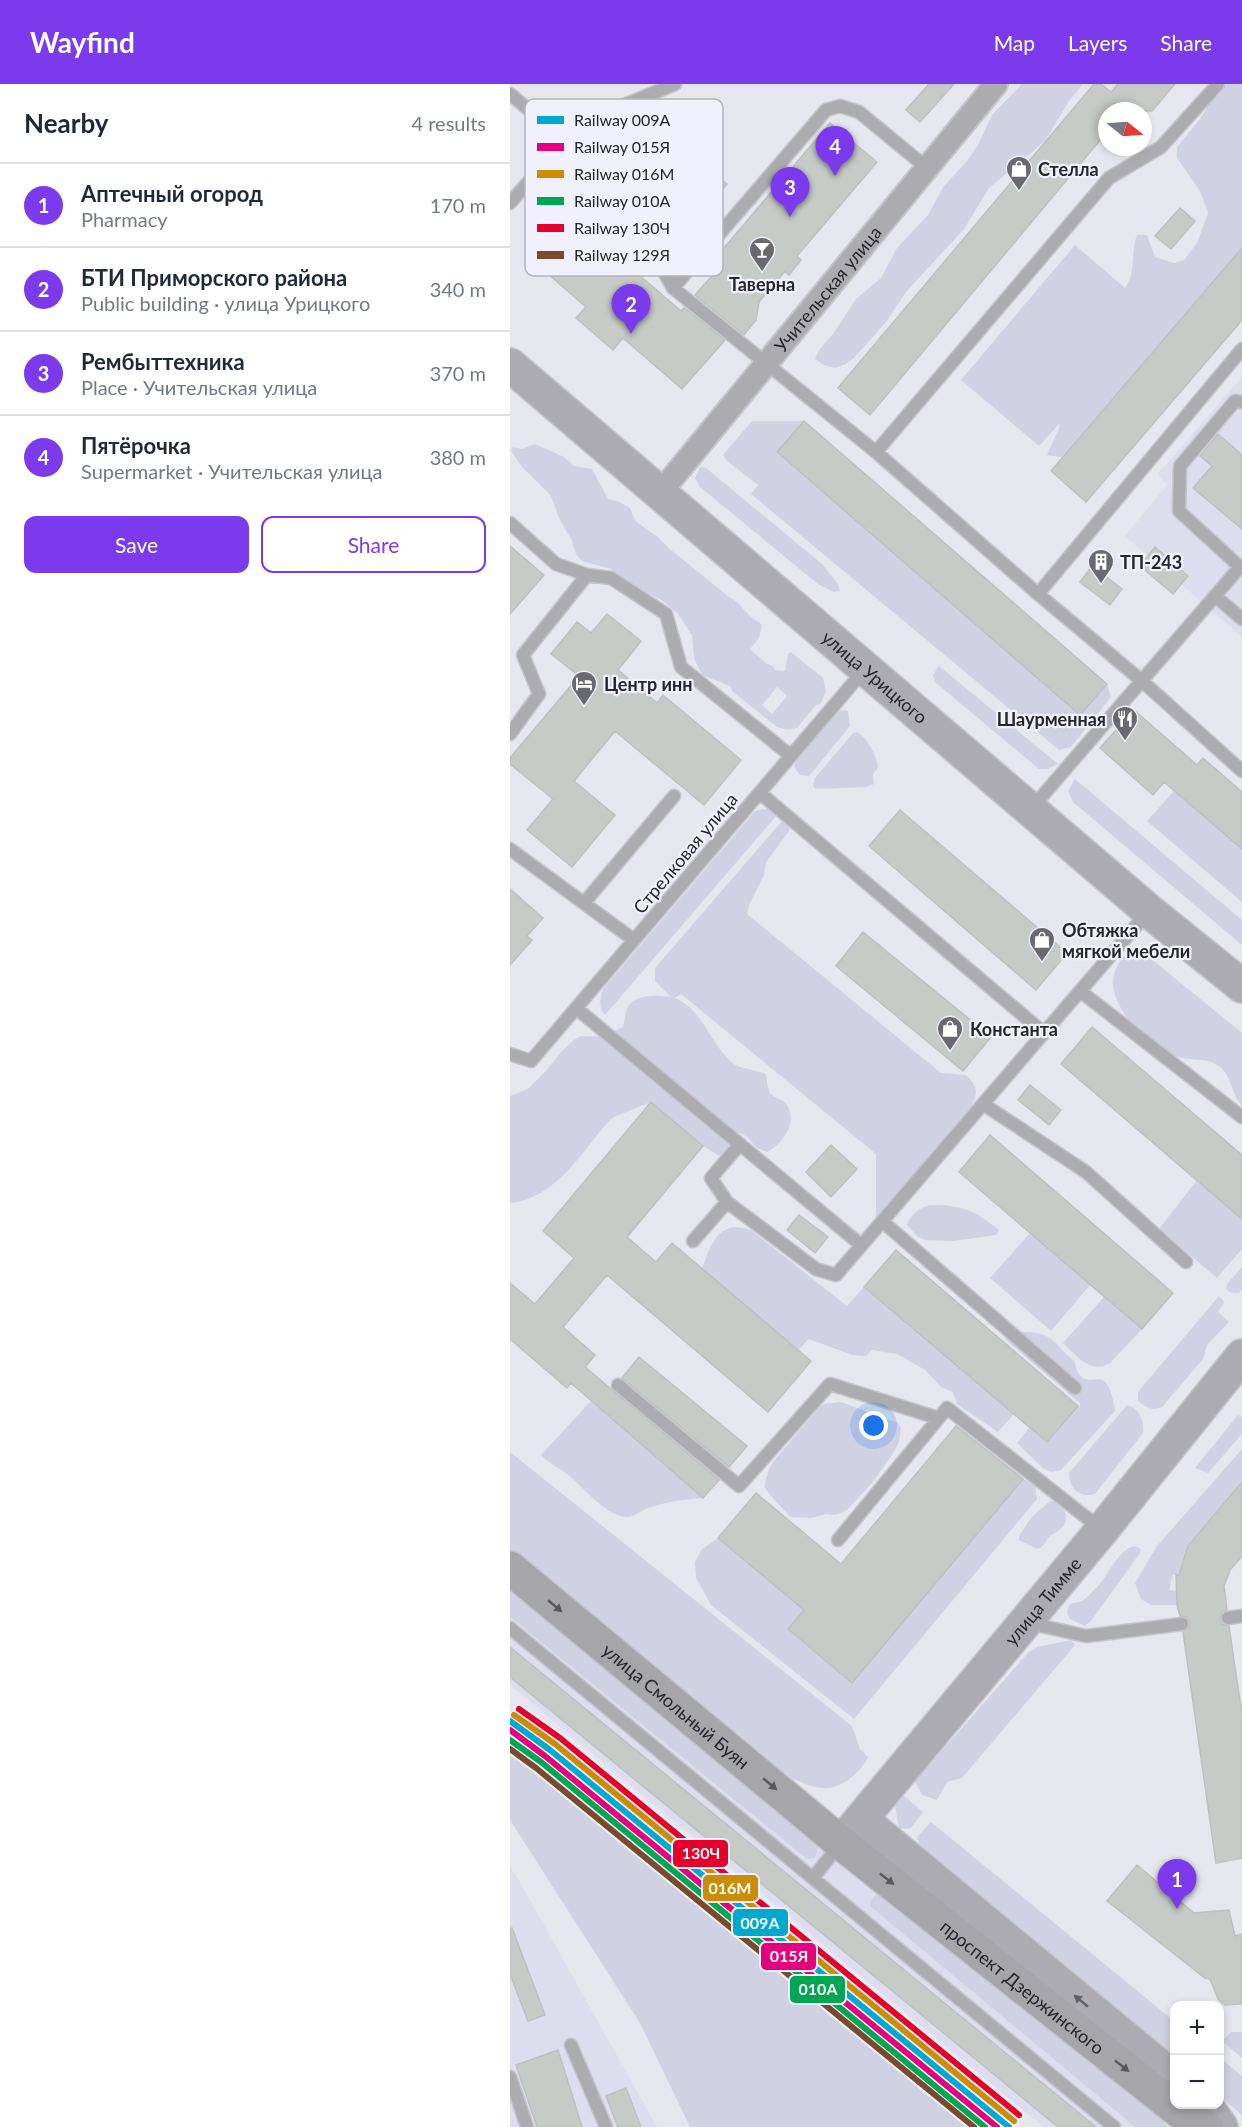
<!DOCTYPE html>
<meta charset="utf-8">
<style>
body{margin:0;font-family:Lato,sans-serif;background:#f6f6f7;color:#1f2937}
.controls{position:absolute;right:18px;bottom:18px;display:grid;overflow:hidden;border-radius:12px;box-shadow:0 3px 9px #0003}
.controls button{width:54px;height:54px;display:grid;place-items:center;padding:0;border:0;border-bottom:2px solid #e0e1e3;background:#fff;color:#1f2937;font:30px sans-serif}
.compass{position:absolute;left:588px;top:18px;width:54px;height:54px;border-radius:50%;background:#fff;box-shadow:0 3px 9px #0003;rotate:107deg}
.you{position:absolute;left:364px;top:1342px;width:21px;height:21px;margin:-15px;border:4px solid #fff;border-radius:50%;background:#1a73e8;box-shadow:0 0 0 9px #1a73e833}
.badge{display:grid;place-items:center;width:39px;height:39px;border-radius:50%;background:#7c3aed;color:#fff;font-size:20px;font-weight:700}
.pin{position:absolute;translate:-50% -50px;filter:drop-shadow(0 2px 3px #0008)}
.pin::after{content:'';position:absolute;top:32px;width:21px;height:18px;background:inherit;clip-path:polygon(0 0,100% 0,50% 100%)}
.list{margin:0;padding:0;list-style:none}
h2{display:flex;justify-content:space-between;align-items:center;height:78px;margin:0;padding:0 24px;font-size:26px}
h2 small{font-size:20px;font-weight:400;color:#747a83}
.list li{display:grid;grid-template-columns:39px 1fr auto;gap:18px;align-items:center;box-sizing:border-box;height:84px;padding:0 24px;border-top:2px solid #e0e1e3}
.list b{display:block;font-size:22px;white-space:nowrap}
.list p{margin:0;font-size:20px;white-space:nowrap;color:#747a83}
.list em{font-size:20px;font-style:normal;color:#747a83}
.actions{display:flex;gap:12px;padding:18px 24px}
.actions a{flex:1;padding:14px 0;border:2px solid #7c3aed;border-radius:12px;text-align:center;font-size:21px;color:#7c3aed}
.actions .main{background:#7c3aed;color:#fff}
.map{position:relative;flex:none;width:732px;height:2043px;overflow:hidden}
header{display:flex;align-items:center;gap:36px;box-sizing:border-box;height:84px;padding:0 30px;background:#7c3aed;color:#fff}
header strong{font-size:28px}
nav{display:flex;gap:33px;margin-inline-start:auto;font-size:21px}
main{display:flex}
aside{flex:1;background:#fff}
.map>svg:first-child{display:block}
.built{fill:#dddded}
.green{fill:#d1d1e4;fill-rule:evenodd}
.building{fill:#c6cbc8;stroke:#bec0c0;stroke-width:1.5}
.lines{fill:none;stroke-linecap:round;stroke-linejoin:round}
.service-casing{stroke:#c4c4ca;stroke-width:15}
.minor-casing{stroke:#c4c4ca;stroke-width:26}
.secondary-casing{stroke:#c4c4ca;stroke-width:36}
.primary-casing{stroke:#c4c4ca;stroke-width:36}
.service{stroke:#acacb0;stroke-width:12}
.minor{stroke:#acacb0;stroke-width:22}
.secondary{stroke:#ababb1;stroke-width:33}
.primary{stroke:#a5a5aa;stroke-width:33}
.rail-1-casing{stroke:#f1f1fd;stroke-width:10}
.rail-2-casing{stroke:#f1f1fd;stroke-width:10}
.rail-3-casing{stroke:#f1f1fd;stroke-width:10}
.rail-4-casing{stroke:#f1f1fd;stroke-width:10}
.rail-5-casing{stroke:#f1f1fd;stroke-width:10}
.rail-6-casing{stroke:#f1f1fd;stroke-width:10}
.rail-1{stroke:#00a9ce;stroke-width:6}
.rail-2{stroke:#e5007d;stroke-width:6}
.rail-3{stroke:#cd8c08;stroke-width:6}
.rail-4{stroke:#00a651;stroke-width:6}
.rail-5{stroke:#e4002b;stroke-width:6}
.rail-6{stroke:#7a4b2a;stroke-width:6}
.oneway{fill:#58585d}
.oneway2{fill:#616167}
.labels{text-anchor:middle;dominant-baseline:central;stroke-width:4.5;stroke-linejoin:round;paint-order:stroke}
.poi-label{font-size:18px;font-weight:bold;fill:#25252a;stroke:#f1f1fd;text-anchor:start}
.street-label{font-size:18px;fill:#25252a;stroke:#f1f1fd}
.key{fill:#f1f1fd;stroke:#b4b4be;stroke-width:1.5}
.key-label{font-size:16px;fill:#25252a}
.line-badge{stroke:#f1f1fd;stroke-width:2}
.badge-label{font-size:16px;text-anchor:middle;font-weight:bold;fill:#fff}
</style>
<header>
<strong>Wayfind</strong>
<nav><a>Map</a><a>Layers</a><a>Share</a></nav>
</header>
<main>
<aside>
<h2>Nearby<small>4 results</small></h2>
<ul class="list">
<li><span class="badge">1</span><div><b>Аптечный огород</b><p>Pharmacy</p></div><em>170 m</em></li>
<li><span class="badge">2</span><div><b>БТИ Приморского района</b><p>Public building · улица Урицкого</p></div><em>340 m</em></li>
<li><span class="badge">3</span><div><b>Рембыттехника</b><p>Place · Учительская улица</p></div><em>370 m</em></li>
<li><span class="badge">4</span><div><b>Пятёрочка</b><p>Supermarket · Учительская улица</p></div><em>380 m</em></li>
</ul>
<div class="actions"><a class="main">Save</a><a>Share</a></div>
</aside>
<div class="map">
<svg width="732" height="2043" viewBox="0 0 732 2043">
<rect width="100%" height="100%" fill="#e6e6ee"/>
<path class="built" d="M732 293V553L671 500 678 491 645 464 638 472 615 452 657 401 648 390Z
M0 1533 297 1775 310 1760 373 1808 367 1809 360 1818 361 1823 625 2043H534L0 1601Z
M0 1784 6 1791 147 2043H0Z"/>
<path class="green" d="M512 0H573L559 17 535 57 479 104 454 145 396 208 376 238 345 273 336 280 325 284 314 281 305 275 309 266 323 250 346 215 371 194 387 164 418 131 434 102 457 77 469 59 482 31Z
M717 0H732V164L552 373 537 371 550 342 549 340 529 362 451 296 565 161 615 204C627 187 620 169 627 151H637L645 173 664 179 674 176 687 159 698 129 690 107 667 74V63L690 35 704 12Z
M242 337H294L267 369 570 631 597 600 601 613 561 663 549 666 241 410 248 401 217 377 213 371Z
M25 360 54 373 64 382 82 385 98 415 109 418 120 424 125 437 148 453 161 466 219 513C229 518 232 524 239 531 243 535 248 537 252 541L249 554 240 565 257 580 263 582 265 586 275 587 278 570 281 568 313 594 316 607 311 619 304 623 287 644 277 646 267 643 222 607 220 602 192 591 184 574 182 551 168 530 153 517 125 503 101 485 72 477 66 470 62 457 49 434 41 412 12 383 1 367 3 363 12 365ZM267 603 277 612 262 630 252 621Z
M190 383 196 384 312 480 328 500 330 507 324 508 308 500 190 403 185 394Z
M429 582 548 680 538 685H529L425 598 423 591Z
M331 626 338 627 340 642 299 692 290 691 284 683 287 674 328 627Z
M347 648C357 653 367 672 368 683L363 690 364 700 356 703 306 705 303 702 305 694 343 649Z
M565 695 732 836V861L563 718 558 707Z
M664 707 732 765V818L637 737Z
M255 725H260L268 730 95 931C88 924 90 913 93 905L245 727Z
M272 737 279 742 280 746 256 778 254 791 239 821 237 830 431 989 456 991C467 1001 469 1009 461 1022L366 1136V1070L171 910 165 914C195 927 200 962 224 980 231 985 247 986 256 990 257 996 257 1003 260 1009 264 1014 272 1015 276 1020 289 1037 273 1060 257 1068 252 1066 247 1065 244 1061 236 1052 233 1046 220 1051V1065L225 1081 193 1062 141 1018 104 1033 98 1038C71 1069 45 1115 0 1119V1012L18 1005 36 987 53 966 64 956 71 952 93 953 113 943C115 937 115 929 117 924 125 909 148 911 161 913L145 897V884Z
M629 865 732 949V1022C722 1011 722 993 710 983 697 972 680 978 665 972 637 962 591 917 606 885 611 874 617 866 629 865Z
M687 1096 732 1135V1165L707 1194 649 1145Z
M420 1121C451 1120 466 1127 489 1146L486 1151 443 1157 415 1156 408 1153 397 1141C401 1130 409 1124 420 1121Z
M226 1143 241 1146 337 1222 354 1203 504 1330 488 1348 447 1320 443 1308 431 1303 415 1286 387 1270 362 1266 356 1272 342 1271 299 1255 288 1266 192 1185C199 1166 204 1145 226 1143Z
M520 1149 580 1201 541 1247 480 1194Z
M732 1183V1205L729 1209H721L716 1205 717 1200Z
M709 1212 714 1218 708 1228 719 1238 697 1261 693 1275 652 1323C642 1327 637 1324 628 1317V1308Z
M594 1213 632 1245 600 1279C581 1291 567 1272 553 1259Z
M505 1248C531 1248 537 1248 554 1268 557 1272 561 1273 564 1277 566 1281 566 1286 569 1290 583 1308 597 1274 605 1327L551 1386 541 1388 533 1384 507 1359 519 1344 537 1358 568 1322 570 1324V1319L495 1255 497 1251Z
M81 1317 193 1414C175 1415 156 1418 138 1424 131 1426 125 1433 117 1433 97 1433 75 1405 61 1393 51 1384 40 1381 31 1371Z
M331 1318 388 1339 391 1344 389 1358 382 1371 362 1399 337 1426 331 1429 324 1431 316 1430 302 1434 281 1433 266 1418 254 1403 259 1385 266 1374 309 1324 314 1320Z
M617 1321C630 1325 634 1336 633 1349L585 1410C569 1414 559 1405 559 1389Z
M728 1331 732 1333V1350L698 1389 685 1384Z
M732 1365V1398L678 1462 669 1491H663L659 1506 667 1507V1521H641L631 1515 625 1499 647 1462Z
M0 1368 342 1642 350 1665 358 1673C352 1687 333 1703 318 1704 305 1705 293 1699 281 1694L0 1466Z
M513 1395 525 1401 527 1415 344 1635 201 1521 186 1494 185 1478 192 1465 208 1454 294 1526 278 1546 342 1599Z
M540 1417 549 1418C557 1428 560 1439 548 1447 546 1449 542 1450 540 1452 534 1458 536 1462 527 1465L509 1456V1452L521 1434Z
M625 1462 631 1465 630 1469 581 1537 575 1542 560 1535 557 1529 559 1521C563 1518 568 1519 572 1517 576 1515 580 1510 583 1507 597 1496 608 1464 625 1462Z
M0 1503 310 1760 305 1774 297 1775 0 1533Z
M561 1556 565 1561 452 1694 437 1698 427 1716 412 1711 405 1697 518 1569 527 1563Z
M0 1669 464 2043H180L130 1939 0 1736Z
M392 1710 413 1728 401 1744 394 1745 389 1744 385 1722Z
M421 1738 664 1937V1975L475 1815 466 1812 410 1762 407 1753Z
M373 1808 651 2034 657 2043H625L361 1823 360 1818 367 1809Z
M721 1948H732V1974L712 1957Z
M710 1974 732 1992V2031L710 2012Z"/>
<path class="building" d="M419 0H444L410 38 396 26Z
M584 0H591L601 8 608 0H665L642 27H597V48L360 331 328 304Z
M320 39 367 78 287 172 291 176 279 191 275 187 249 218 246 236 234 251 185 211 209 184 202 178Z
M200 86 217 100 167 160 139 137 151 123 162 131Z
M670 124 685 137 661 165 645 152Z
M59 133 106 174 116 162 138 181 129 191 171 227 174 224 215 256 172 305 113 254 103 266 66 234 76 223 22 176Z
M732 164V236L576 418 541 387Z
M294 337 597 600 570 631 267 368Z
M708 350 732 371V445L683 404 702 382 690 372Z
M0 462 34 491 0 530Z
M645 463 678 492 663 510 630 482Z
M582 482 612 505 600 521 570 498Z
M97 530 131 557 108 586 147 619 153 611 231 676 194 721 105 647 64 697 105 731 62 783 17 746 43 715 0 680V674L69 592 41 570 67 538 81 549Z
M624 626 687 681 693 674 732 708V765L654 698 643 711 590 664Z
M390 726 557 869 526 906 359 762Z
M0 805 33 834 17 852 22 856 0 881Z
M353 848 481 953 453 987 326 882Z
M582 943 732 1071V1135L551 980Z
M520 1001 551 1026 539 1041 508 1016Z
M141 1018 193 1062 117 1153 146 1178 162 1159 301 1277 258 1328 97 1191 53 1243 85 1271 75 1283 209 1396 193 1414 61 1299 57 1304 0 1255V1199L25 1220 64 1174 33 1147Z
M480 1051 663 1209 632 1245 449 1088Z
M321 1061 347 1085 321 1113 296 1088Z
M289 1131 318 1153 305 1169 277 1146Z
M386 1166 568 1322 537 1358 354 1203Z
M129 1273 237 1362 219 1383 112 1294Z
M446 1342 513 1395 342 1599 278 1545 294 1526 208 1454 246 1409 331 1480Z
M732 1398V1472L720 1486 714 1502 717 1526 712 1528 710 1535 712 1540 719 1542 732 1631V1774L706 1779 673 1548 679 1544 680 1538 676 1533 670 1532 667 1521 666 1491H669L678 1462Z
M0 1563 437 1921 586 2043H548L0 1593Z
M627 1781 684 1829 719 1826 725 1852 732 1850V1920L715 1921 708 1915 700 1895 695 1894 597 1817Z
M0 1844H2L35 1931 18 1937 0 1890Z
M48 1966 68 2030 72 2043H27L6 1981Z
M116 2004 131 2043H108L96 2012Z"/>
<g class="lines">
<defs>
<path id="service" d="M0 10 54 55
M0 119 63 47 85 33 165 0
M74 126 91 142 112 147 146 174 163 204 366 368 528 510 632 597 732 687
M163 204 316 26 330 22 349 28 417 84
M366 368 599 94 651 63 708 0
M0 439 46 480 77 491 101 494 156 530 171 583 281 672
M528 510 732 265
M705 512 732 535
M0 650 29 610 13 571 77 491
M250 709 534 949
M521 725 730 483 669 427 670 382 725 317 732 318
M0 765 124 856
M74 819 164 712
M570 907 732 1033
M66 924 351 1161
M0 970 21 977 355 585
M473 1020 576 1088 676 1178
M217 1118 306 1185 326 1191 638 828
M372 1137 565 1304
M183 1157 217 1118 201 1094 230 1060
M108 1301 229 1402 320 1300 428 1334
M328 1456 437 1324 591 1445
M718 1534 732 1532
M519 1539 576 1552 672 1540
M0 1544 604 2043
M303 1794 330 1760
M61 1961 96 2043
M0 1993 17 2043"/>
<g id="minor">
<path id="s1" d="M150 409 486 0"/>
</g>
<g id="secondary">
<path id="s2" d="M0 281 639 827 732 902"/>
<path d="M351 1735 664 1994"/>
<path id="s3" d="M331 1759 592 1446 732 1272"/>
<path d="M695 2020 711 2043"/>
</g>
<g id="primary">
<path id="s4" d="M0 1484 331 1759 679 2035 696 2043"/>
</g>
</defs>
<use href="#service" class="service-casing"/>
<use href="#minor" class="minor-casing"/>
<use href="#secondary" class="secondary-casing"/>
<use href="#primary" class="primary-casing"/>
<use href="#service" class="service"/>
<use href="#minor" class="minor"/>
<use href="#secondary" class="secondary"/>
<use href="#primary" class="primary"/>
<defs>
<path id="rail-1" d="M0 1637 40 1666 499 2043"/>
<path id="rail-2" d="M0 1646 35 1672 487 2043"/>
<path id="rail-3" d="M4 1631 45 1660 504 2037"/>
<path id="rail-4" d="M0 1656 31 1678 475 2043"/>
<path id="rail-5" d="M9 1625 50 1654 509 2031"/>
<path id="rail-6" d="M0 1665 26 1684 464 2043"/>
</defs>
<use href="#rail-1" class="rail-1-casing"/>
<use href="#rail-2" class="rail-2-casing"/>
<use href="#rail-3" class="rail-3-casing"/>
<use href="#rail-4" class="rail-4-casing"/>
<use href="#rail-5" class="rail-5-casing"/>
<use href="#rail-6" class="rail-6-casing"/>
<use href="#rail-1" class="rail-1"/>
<use href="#rail-2" class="rail-2"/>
<use href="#rail-3" class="rail-3"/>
<use href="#rail-4" class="rail-4"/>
<use href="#rail-5" class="rail-5"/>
<use href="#rail-6" class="rail-6"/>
</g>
<defs><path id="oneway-solid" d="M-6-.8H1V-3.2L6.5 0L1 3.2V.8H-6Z" transform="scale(1.5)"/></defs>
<g class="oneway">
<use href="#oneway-solid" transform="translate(45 1522) rotate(40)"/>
<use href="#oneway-solid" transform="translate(260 1700) rotate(40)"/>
<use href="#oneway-solid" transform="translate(377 1795) rotate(38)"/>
<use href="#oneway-solid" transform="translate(612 1982) rotate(38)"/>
</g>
<use class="oneway2" href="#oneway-solid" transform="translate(571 1917) rotate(-140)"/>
<defs>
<symbol id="shop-pin" viewBox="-11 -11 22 30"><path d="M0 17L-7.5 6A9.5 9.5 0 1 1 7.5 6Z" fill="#69696f" stroke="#f1f1fd"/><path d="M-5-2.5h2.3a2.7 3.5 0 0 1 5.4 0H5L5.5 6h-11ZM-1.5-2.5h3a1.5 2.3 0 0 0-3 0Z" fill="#fff"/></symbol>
<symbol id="bar-pin" viewBox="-11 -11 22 30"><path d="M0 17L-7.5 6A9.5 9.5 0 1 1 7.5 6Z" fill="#69696f" stroke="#f1f1fd"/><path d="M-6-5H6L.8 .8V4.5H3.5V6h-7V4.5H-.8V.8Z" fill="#fff"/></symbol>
<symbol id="building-pin" viewBox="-11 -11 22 30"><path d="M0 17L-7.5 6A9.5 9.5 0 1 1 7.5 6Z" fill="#69696f" stroke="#f1f1fd"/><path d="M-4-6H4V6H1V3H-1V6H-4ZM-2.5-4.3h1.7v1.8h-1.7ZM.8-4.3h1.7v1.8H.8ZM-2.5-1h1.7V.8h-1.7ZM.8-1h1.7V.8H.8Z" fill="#fff"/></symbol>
<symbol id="hotel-pin" viewBox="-11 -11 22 30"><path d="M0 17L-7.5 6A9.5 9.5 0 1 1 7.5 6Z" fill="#69696f" stroke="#f1f1fd"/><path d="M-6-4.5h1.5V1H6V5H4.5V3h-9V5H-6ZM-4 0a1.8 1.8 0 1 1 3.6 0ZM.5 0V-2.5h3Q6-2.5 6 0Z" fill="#fff"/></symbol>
<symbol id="restaurant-pin" viewBox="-11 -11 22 30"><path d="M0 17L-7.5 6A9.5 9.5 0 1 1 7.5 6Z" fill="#69696f" stroke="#f1f1fd"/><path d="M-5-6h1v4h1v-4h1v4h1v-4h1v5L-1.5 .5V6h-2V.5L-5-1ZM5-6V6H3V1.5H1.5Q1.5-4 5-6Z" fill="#fff"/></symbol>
</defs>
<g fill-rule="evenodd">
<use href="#shop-pin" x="494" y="70" width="30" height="40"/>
<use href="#bar-pin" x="237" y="151" width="30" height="40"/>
<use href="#building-pin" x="576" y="463" width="30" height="40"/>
<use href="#hotel-pin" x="59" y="585" width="30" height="40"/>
<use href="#restaurant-pin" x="600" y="620" width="30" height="40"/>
<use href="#shop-pin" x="517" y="841" width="30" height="40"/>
<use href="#shop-pin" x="425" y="930" width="30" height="40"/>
</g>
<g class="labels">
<g class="poi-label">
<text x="528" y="85">Стелла</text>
<text x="252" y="200" text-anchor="middle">Таверна</text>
<text x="610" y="478">ТП-243</text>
<text x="94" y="600">Центр инн</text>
<text x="596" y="635" text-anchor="end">Шаурменная</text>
<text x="552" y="846">Обтяжка<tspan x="552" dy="21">мягкой мебели</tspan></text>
<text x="460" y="945">Константа</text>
</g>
<g class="street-label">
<text stroke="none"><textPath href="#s1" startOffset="264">Учительская улица</textPath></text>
<text stroke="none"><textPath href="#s2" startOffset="480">улица Урицкого</textPath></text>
<text transform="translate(175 769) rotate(-50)">Стрелковая улица</text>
<text stroke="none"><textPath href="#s3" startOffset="315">улица Тимме</textPath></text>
<text stroke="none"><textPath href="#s4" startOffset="216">улица Смольный Буян</textPath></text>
<text stroke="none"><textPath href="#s4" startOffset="662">проспект Дзержинского</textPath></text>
</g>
</g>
<rect x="15" y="15" width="198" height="177" rx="9" class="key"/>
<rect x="27" y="32" width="27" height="8" fill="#00a9ce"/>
<rect x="27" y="59" width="27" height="8" fill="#e5007d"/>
<rect x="27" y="86" width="27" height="8" fill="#cd8c08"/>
<rect x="27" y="113" width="27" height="8" fill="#00a651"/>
<rect x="27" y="140" width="27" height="8" fill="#e4002b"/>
<rect x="27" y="167" width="27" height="8" fill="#7a4b2a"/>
<g class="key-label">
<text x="64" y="42">Railway 009А</text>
<text x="64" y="69">Railway 015Я</text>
<text x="64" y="96">Railway 016М</text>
<text x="64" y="123">Railway 010А</text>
<text x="64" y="150">Railway 130Ч</text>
<text x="64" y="177">Railway 129Я</text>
</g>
<g class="line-badge">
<rect x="162" y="1755" width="57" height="29" rx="6" fill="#e4002b"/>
<rect x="192" y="1790" width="57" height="28" rx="6" fill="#cd8c08"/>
<rect x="222" y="1824" width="57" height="29" rx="6" fill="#00a9ce"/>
<rect x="250" y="1858" width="57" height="29" rx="6" fill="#e5007d"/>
<rect x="279" y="1891" width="57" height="29" rx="6" fill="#00a651"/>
</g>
<g class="badge-label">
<text x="191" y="1775">130Ч</text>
<text x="220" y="1810">016М</text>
<text x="250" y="1845">009А</text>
<text x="279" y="1878">015Я</text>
<text x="308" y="1911">010А</text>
</g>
</svg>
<div class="controls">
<button>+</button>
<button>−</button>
</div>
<svg class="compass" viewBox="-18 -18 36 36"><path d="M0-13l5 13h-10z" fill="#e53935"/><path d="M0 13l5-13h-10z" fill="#747a83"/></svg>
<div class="you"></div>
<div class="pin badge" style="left:667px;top:1825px">1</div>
<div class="pin badge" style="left:121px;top:250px">2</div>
<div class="pin badge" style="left:280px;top:133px">3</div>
<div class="pin badge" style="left:325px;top:92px">4</div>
</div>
</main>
